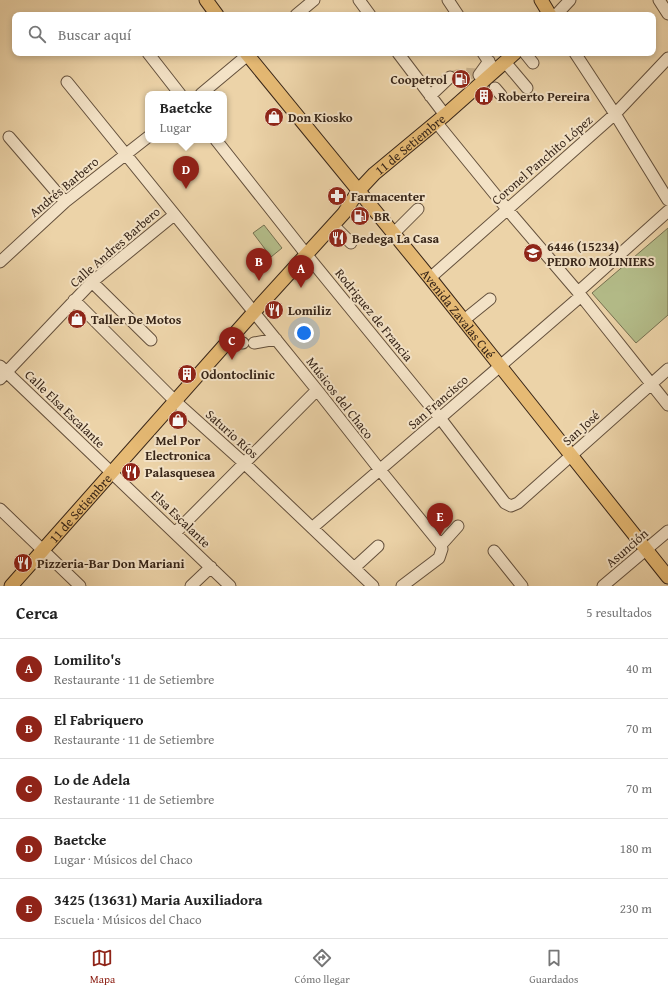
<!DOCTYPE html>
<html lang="es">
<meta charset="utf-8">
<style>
body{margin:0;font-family:"Gentium Book Plus",serif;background:#f6f6f6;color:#222}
.you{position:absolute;left:304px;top:333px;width:14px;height:14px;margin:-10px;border:3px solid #fff;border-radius:50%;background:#1a73e8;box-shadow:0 0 0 6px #1a73e833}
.badge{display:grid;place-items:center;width:26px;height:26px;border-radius:50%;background:#8f2418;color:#fff;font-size:13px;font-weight:700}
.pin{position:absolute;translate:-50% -33px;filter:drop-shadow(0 1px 2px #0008)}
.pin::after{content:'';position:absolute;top:21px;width:14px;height:12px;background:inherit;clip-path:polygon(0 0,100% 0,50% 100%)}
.popup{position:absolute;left:145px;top:91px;width:82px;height:52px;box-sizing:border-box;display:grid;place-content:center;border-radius:8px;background:#fff;filter:drop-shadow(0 1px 3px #0005);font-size:13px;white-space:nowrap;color:#767676}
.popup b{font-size:15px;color:#222}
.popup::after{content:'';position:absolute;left:50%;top:100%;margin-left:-8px;border:8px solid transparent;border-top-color:#fff}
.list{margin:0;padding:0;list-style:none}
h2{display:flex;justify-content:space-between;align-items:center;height:52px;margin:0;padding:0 16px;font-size:17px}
h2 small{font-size:13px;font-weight:400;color:#767676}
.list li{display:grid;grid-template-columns:26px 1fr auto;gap:12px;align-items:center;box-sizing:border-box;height:60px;padding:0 16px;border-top:1px solid #e0e0e0}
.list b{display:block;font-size:15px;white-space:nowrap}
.list p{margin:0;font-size:13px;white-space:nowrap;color:#767676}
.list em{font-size:13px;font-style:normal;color:#767676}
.icon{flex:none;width:22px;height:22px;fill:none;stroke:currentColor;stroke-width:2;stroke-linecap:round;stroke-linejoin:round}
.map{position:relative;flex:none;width:668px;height:586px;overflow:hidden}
.search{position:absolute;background:#fff;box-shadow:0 2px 6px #0003;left:12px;right:12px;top:12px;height:44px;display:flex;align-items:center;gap:10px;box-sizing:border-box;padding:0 14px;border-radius:8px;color:#767676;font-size:15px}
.sheet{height:352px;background:#fff}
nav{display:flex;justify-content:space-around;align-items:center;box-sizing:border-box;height:56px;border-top:1px solid #e0e0e0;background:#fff;font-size:11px;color:#767676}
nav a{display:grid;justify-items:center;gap:2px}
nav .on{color:#8f2418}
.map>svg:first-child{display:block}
.green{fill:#b4bd8a;stroke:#767151}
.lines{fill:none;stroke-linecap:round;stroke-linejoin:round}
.minor-tunnel{stroke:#c8b08b;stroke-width:11;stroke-dasharray:11 5.5;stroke-linecap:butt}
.minor-casing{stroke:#64503c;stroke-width:13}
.major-casing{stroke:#372518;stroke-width:15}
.minor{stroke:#f3e2c6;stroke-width:11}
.major{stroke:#e6ba74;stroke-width:13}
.labels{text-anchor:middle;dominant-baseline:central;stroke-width:4;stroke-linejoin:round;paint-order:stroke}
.poi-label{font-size:13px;font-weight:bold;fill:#372518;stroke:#f3e2c6;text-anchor:start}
.street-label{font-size:13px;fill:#372518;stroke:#f3e2c6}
</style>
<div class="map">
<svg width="668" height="586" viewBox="0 0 668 586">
<rect width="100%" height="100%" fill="#ecd3a8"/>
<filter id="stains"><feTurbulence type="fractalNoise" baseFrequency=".005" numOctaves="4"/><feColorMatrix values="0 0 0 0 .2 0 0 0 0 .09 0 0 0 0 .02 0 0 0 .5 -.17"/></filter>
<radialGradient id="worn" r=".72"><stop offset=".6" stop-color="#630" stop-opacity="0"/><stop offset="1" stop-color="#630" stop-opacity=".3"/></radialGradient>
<path class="green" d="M264 225 282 248 271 257 253 233Z
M668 228V315L636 343 592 293Z"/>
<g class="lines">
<path class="minor-tunnel" d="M450 77 464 73 476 74
M353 214 369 209"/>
<defs>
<path id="minor" d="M359 0 370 15
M448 0 458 15
M659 0 668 14
M296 15 314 0
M556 15 570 0
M148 53 180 94
M398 53 445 115
M483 53 495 71
M525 53 533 63
M575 53 615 114 668 200
M505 62 527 88
M479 75 489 61
M67 82 317 390 380 470 441 545
M495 88 501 95
M201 94 250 53
M430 96 450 77
M436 122 507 209 578 292 668 405
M9 137 65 202
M216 140 306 254 440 418 505 503 511 506 518 503 668 369
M333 225 351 243
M394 233 418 209
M0 262 65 202 148 137
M430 278 615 114 668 58
M92 282 151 340
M578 292 668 211
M74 300 175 401 244 463 373 586
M464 320 490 299
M228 341 243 343
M254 343 276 339
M0 366 230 586
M0 379 92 282 174 215
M0 509 80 586
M312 528 440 418 581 296
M175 533 317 390
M441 545 458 526
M494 551 522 586
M354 568 378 546
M191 586 211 567
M402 586 439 558 442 549 441 545
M603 586 668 531"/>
<g id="major">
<path d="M206 0 217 15"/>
<path d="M541 0 550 15"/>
<path id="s1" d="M246 53 430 278 668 577"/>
<path id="s2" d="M11 586 254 312 344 213 359 190 374 174 445 115 515 53"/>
</g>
</defs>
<use href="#minor" class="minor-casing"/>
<use href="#major" class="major-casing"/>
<use href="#minor" class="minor"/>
<use href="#major" class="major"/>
</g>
<defs>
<symbol id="fuel-disc" viewBox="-11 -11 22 22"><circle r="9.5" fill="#8f2418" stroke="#f3e2c6"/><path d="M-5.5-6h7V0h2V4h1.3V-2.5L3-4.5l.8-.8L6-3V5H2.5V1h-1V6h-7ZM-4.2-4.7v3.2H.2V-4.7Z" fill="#fff"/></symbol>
<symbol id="building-disc" viewBox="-11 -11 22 22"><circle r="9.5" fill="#8f2418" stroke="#f3e2c6"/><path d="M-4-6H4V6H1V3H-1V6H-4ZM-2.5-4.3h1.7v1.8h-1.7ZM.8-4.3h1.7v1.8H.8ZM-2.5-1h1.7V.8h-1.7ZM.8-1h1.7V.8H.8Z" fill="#fff"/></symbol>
<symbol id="shop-disc" viewBox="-11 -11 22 22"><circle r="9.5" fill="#8f2418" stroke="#f3e2c6"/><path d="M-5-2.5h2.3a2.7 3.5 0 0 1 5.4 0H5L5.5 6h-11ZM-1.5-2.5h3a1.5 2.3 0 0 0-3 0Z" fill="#fff"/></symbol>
<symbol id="pharmacy-disc" viewBox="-11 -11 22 22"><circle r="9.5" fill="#8f2418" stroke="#f3e2c6"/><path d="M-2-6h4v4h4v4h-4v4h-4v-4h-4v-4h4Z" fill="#fff"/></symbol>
<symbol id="restaurant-disc" viewBox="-11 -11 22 22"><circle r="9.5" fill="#8f2418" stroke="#f3e2c6"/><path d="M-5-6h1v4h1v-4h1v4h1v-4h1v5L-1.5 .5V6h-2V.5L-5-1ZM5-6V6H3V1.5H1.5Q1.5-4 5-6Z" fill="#fff"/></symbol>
<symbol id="school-disc" viewBox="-11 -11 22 22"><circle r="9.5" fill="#8f2418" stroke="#f3e2c6"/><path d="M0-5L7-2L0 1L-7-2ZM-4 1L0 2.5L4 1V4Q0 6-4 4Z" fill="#fff"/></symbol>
</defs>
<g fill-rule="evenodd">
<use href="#fuel-disc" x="450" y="68" width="22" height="22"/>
<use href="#building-disc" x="473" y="85" width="22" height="22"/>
<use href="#shop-disc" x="263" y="106" width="22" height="22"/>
<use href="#pharmacy-disc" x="326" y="185" width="22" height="22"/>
<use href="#fuel-disc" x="349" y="205" width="22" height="22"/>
<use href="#restaurant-disc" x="327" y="227" width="22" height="22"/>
<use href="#school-disc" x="522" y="242" width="22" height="22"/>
<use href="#restaurant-disc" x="263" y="299" width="22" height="22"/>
<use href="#shop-disc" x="66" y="308" width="22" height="22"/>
<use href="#building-disc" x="176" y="363" width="22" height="22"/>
<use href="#shop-disc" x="167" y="409" width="22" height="22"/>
<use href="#restaurant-disc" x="120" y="461" width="22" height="22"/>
<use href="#restaurant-disc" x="12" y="552" width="22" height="22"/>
</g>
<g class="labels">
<g class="poi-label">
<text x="447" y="79" text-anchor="end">Coopetrol</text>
<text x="498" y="96">Roberto Pereira</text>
<text x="288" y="117">Don Kiosko</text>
<text x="351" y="196">Farmacenter</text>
<text x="374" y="216">BR</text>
<text x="352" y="238">Bedega La Casa</text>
<text x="547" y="246">6446 (15234)<tspan x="547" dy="15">PEDRO MOLINIERS</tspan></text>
<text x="288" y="310">Lomiliz</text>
<text x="91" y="319">Taller De Motos</text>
<text x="201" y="374">Odontoclinic</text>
<text x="178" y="440" text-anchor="middle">Mel Por<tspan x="178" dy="15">Electronica</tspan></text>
<text x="145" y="472">Palasquesea</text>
<text x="37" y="563">Pizzeria-Bar Don Mariani</text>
</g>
<g class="street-label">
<text stroke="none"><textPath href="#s2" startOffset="596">11 de Setiembre</textPath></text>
<text transform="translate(542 160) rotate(-41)">Coronel Panchito López</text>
<text transform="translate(64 187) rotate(-40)">Andrés Barbero</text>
<text transform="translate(115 247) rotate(-41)">Calle Andres Barbero</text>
<text stroke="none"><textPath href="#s1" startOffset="336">Avenida Zavalas Cué</textPath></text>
<text transform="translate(374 315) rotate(51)">Rodriguez de Francia</text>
<text transform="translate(340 398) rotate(52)">Músicos del Chaco</text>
<text transform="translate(438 402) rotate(-41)">San Francisco</text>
<text transform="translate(65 409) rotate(44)">Calle Elsa Escalante</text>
<text transform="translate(581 428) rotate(-42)">San José</text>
<text transform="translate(232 434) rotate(42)">Saturio Ríos</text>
<text stroke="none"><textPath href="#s2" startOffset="104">11 de Setiembre</textPath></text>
<text transform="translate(181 519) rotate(44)">Elsa Escalante</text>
<text transform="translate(627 548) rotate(-41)">Asunción</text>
</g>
</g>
<rect width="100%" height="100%" filter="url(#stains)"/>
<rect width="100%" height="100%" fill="url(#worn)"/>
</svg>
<div class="you"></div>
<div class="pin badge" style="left:301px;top:288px">A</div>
<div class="pin badge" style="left:259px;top:281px">B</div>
<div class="pin badge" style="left:232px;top:360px">C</div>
<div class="pin badge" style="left:186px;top:189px">D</div>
<div class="popup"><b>Baetcke</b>Lugar</div>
<div class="pin badge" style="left:440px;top:536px">E</div>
<div class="search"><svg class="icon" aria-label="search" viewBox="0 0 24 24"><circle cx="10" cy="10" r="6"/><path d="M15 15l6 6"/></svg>Buscar aquí</div>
</div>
<section class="sheet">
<h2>Cerca<small>5 resultados</small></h2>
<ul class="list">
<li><span class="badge">A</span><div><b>Lomilito's</b><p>Restaurante · 11 de Setiembre</p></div><em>40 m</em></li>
<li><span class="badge">B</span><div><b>El Fabriquero</b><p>Restaurante · 11 de Setiembre</p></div><em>70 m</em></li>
<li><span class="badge">C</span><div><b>Lo de Adela</b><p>Restaurante · 11 de Setiembre</p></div><em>70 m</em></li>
<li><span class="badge">D</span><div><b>Baetcke</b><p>Lugar · Músicos del Chaco</p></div><em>180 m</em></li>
<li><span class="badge">E</span><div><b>3425 (13631) Maria Auxiliadora</b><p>Escuela · Músicos del Chaco</p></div><em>230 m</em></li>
</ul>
</section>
<nav>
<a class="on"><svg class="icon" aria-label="map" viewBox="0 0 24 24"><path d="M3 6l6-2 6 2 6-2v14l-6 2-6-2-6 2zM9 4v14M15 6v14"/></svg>Mapa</a>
<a><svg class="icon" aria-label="directions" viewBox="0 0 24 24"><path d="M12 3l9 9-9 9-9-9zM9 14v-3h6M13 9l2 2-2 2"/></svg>Cómo llegar</a>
<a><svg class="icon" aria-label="saved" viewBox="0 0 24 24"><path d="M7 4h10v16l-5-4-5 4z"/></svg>Guardados</a>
</nav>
